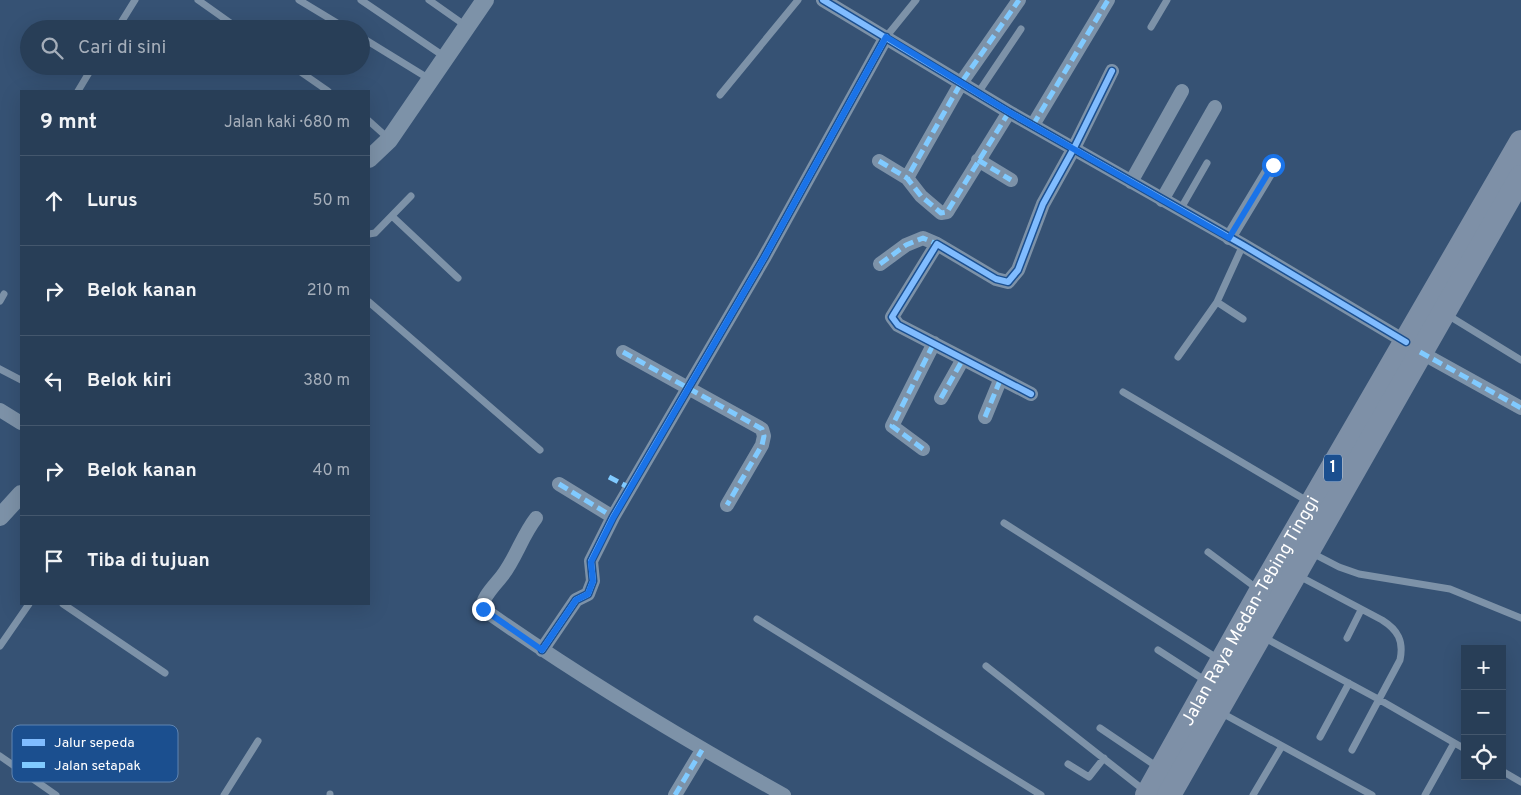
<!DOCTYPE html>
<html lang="id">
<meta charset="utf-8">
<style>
body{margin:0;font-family:Overpass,sans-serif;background:#344961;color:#f1f3f6}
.controls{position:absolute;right:15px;bottom:15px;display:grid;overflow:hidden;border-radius:0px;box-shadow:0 5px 20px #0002}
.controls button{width:45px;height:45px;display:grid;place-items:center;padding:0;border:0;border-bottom:1px solid #44576d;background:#283e57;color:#f1f3f6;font:25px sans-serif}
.stop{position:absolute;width:15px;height:15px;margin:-11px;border:4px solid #1a73e8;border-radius:50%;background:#fff}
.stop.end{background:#1a73e8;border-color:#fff;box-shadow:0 1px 5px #0008}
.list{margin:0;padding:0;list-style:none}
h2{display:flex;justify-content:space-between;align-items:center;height:65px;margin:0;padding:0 20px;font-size:21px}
h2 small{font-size:16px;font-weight:400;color:#a5aeba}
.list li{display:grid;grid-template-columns:32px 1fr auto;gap:15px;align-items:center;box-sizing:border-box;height:90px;padding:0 20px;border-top:1px solid #44576d}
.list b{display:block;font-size:19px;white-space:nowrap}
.list em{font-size:16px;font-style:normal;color:#a5aeba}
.icon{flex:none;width:28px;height:28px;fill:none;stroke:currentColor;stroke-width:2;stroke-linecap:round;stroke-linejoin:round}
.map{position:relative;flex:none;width:1521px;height:795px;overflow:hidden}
.search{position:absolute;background:#283e57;box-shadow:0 5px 20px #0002;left:20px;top:20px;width:350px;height:55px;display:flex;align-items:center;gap:12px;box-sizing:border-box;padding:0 18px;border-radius:28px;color:#a5aeba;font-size:19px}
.panel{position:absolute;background:#283e57;box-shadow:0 5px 20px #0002;left:20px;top:90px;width:350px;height:515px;border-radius:0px}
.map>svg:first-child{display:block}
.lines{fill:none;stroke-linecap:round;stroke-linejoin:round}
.service{stroke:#7d92a8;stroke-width:7}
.minor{stroke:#7d92a8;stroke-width:14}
.tertiary{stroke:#7d92a8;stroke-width:18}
.trunk{stroke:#7e90a7;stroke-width:24}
.quiet{stroke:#80caff;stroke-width:5;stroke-dasharray:10 5;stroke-linecap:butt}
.cycleway-casing{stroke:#1b4f8f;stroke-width:9}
.cycleway{stroke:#80bcff;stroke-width:6}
.route{stroke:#1a73e8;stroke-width:6}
.labels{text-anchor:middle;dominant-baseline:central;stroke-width:4;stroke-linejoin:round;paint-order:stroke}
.shield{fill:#1b4f8f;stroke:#bbcadd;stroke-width:1}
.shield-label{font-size:16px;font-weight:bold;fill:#fff}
.street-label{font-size:18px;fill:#fff;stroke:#1b4f8f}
.key{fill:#1b4f8f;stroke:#5f84b1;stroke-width:1}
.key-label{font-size:14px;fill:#fff}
</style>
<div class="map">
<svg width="1521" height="795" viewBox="0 0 1521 795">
<rect width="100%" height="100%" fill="#365274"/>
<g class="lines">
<path class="service" d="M198 0 239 29
M299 0 347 29
M361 0 445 57
M429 0 466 26
M1151 27 1167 0
M117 29 135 0
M361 37 431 80
M886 37 916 0
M292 66 328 91
M78 91 93 66
M978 93 1021 29
M720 95 798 0
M369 121 389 139
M1180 210 1207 163
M393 217 458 278
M369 234 375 233 411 196
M0 301 4 294
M369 302 540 450
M1217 302 1243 319
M1446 314 1521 360
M1178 357 1217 302 1243 245
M0 369 21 380
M1123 392 1309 502
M1004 523 1220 660
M1208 552 1259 590
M1312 553 1339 567 1359 574 1450 589 1521 618
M1299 576 1382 620C1398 630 1404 641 1400 660L1352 750
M63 604 165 673
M757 619 1041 795
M1263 637 1380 700 1465 749
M1347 638 1361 610
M0 646 29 604
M1158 650 1206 681
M986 666 1145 791
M1220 712 1372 795
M1100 728 1159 768
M1320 737 1349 683
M0 756 56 795
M1068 764 1089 777 1104 758
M1502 771 1521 782
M224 795 258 741
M330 795V794
M1253 795 1282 746
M1425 795 1454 743"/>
<path class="minor" d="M823 0 1009 112 1243 245 1406 342
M1009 112 947 212 941 213 921 196 907 178 961 83 1019 0
M1033 125 1108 0
M978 160 1011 180
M879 161 907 178
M1131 182 1182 91
M1162 200 1215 107
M1229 238 1273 165
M880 264 906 245 923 238 937 244
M623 352 762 429 764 436 762 445 727 505
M1420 352 1521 408
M1031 394 898 325 892 317 937 244 996 279 1008 282 1018 270 1043 204 1074 148 1112 71
M941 398 963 359
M0 410 21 423
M985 417 1001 378
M923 449 892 426 934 343
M559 484 613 517
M536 518C522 536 516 558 502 576 496 584 480 599 483 609 580 677 681 738 784 795
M542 650 576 600 588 594 593 581 591 561 613 517 764 258 886 37
M675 795 702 750"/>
<path class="tertiary" d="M369 159 389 140 485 0
M0 517 21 494"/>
<g class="trunk">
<path id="s1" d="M1147 795 1261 591 1521 142"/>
<path d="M1169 795 1521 177"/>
</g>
<path class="quiet" d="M1009 112 947 212 941 213 921 196 907 178 961 83 1019 0
M1033 125 1108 0
M978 160 1011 180
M879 161 907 178
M1229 238 1273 165
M880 264 906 245 923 238 937 244
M623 352 762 429 764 436 762 445 727 505
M1420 352 1521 408
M941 398 963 359
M985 417 1001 378
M923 449 892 426 934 343
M609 477 630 488
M559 484 613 517
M675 795 702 750"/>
<defs>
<path id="cycleway" d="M823 0 1009 112 1243 245 1406 342
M1031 394 898 325 892 317 937 244 996 279 1008 282 1018 270 1043 204 1074 148 1112 71
M542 650 576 600 588 594 593 581 591 561 613 517 764 258 886 37"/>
</defs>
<use href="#cycleway" class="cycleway-casing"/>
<use href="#cycleway" class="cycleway"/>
</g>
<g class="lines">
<path class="route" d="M483 609 542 650 576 600 588 594 593 581 591 562 613 518 764 258 886 37 1009 112 1229 238 1273 165"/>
</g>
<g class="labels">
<rect class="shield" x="1324" y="454.5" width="18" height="27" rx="4"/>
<g class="shield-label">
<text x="1333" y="468">1</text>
</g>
<g class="street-label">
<text stroke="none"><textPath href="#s1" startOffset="211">Jalan Raya Medan-Tebing Tinggi</textPath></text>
</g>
</g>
<rect x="12" y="725" width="166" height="57" rx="8" class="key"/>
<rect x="22" y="739" width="23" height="7" fill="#80bcff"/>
<rect x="22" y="762" width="23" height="6" fill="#80caff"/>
<g class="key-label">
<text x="54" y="747">Jalur sepeda</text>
<text x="54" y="770">Jalan setapak</text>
</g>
</svg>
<div class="controls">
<button>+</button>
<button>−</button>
<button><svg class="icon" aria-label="locate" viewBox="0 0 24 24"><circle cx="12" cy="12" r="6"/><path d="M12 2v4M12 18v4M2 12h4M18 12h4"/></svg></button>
</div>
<div class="stop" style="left:1273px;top:165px"></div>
<div class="stop end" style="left:483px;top:609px"></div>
<div class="search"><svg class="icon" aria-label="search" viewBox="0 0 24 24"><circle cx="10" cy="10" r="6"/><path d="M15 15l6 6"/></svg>Cari di sini</div>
<section class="panel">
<h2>9 mnt<small>Jalan kaki · 680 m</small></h2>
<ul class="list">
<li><svg class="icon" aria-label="ahead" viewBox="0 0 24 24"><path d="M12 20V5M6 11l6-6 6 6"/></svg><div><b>Lurus</b></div><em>50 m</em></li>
<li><svg class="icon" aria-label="right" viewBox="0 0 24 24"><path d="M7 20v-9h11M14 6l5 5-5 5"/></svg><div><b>Belok kanan</b></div><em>210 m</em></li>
<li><svg class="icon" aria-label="left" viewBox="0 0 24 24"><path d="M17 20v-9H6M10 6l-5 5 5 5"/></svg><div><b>Belok kiri</b></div><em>380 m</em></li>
<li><svg class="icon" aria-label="right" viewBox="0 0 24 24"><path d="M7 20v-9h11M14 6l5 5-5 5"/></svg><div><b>Belok kanan</b></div><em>40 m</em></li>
<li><svg class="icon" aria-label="arrive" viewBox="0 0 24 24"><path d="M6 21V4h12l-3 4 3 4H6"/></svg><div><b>Tiba di tujuan</b></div></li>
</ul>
</section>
</div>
